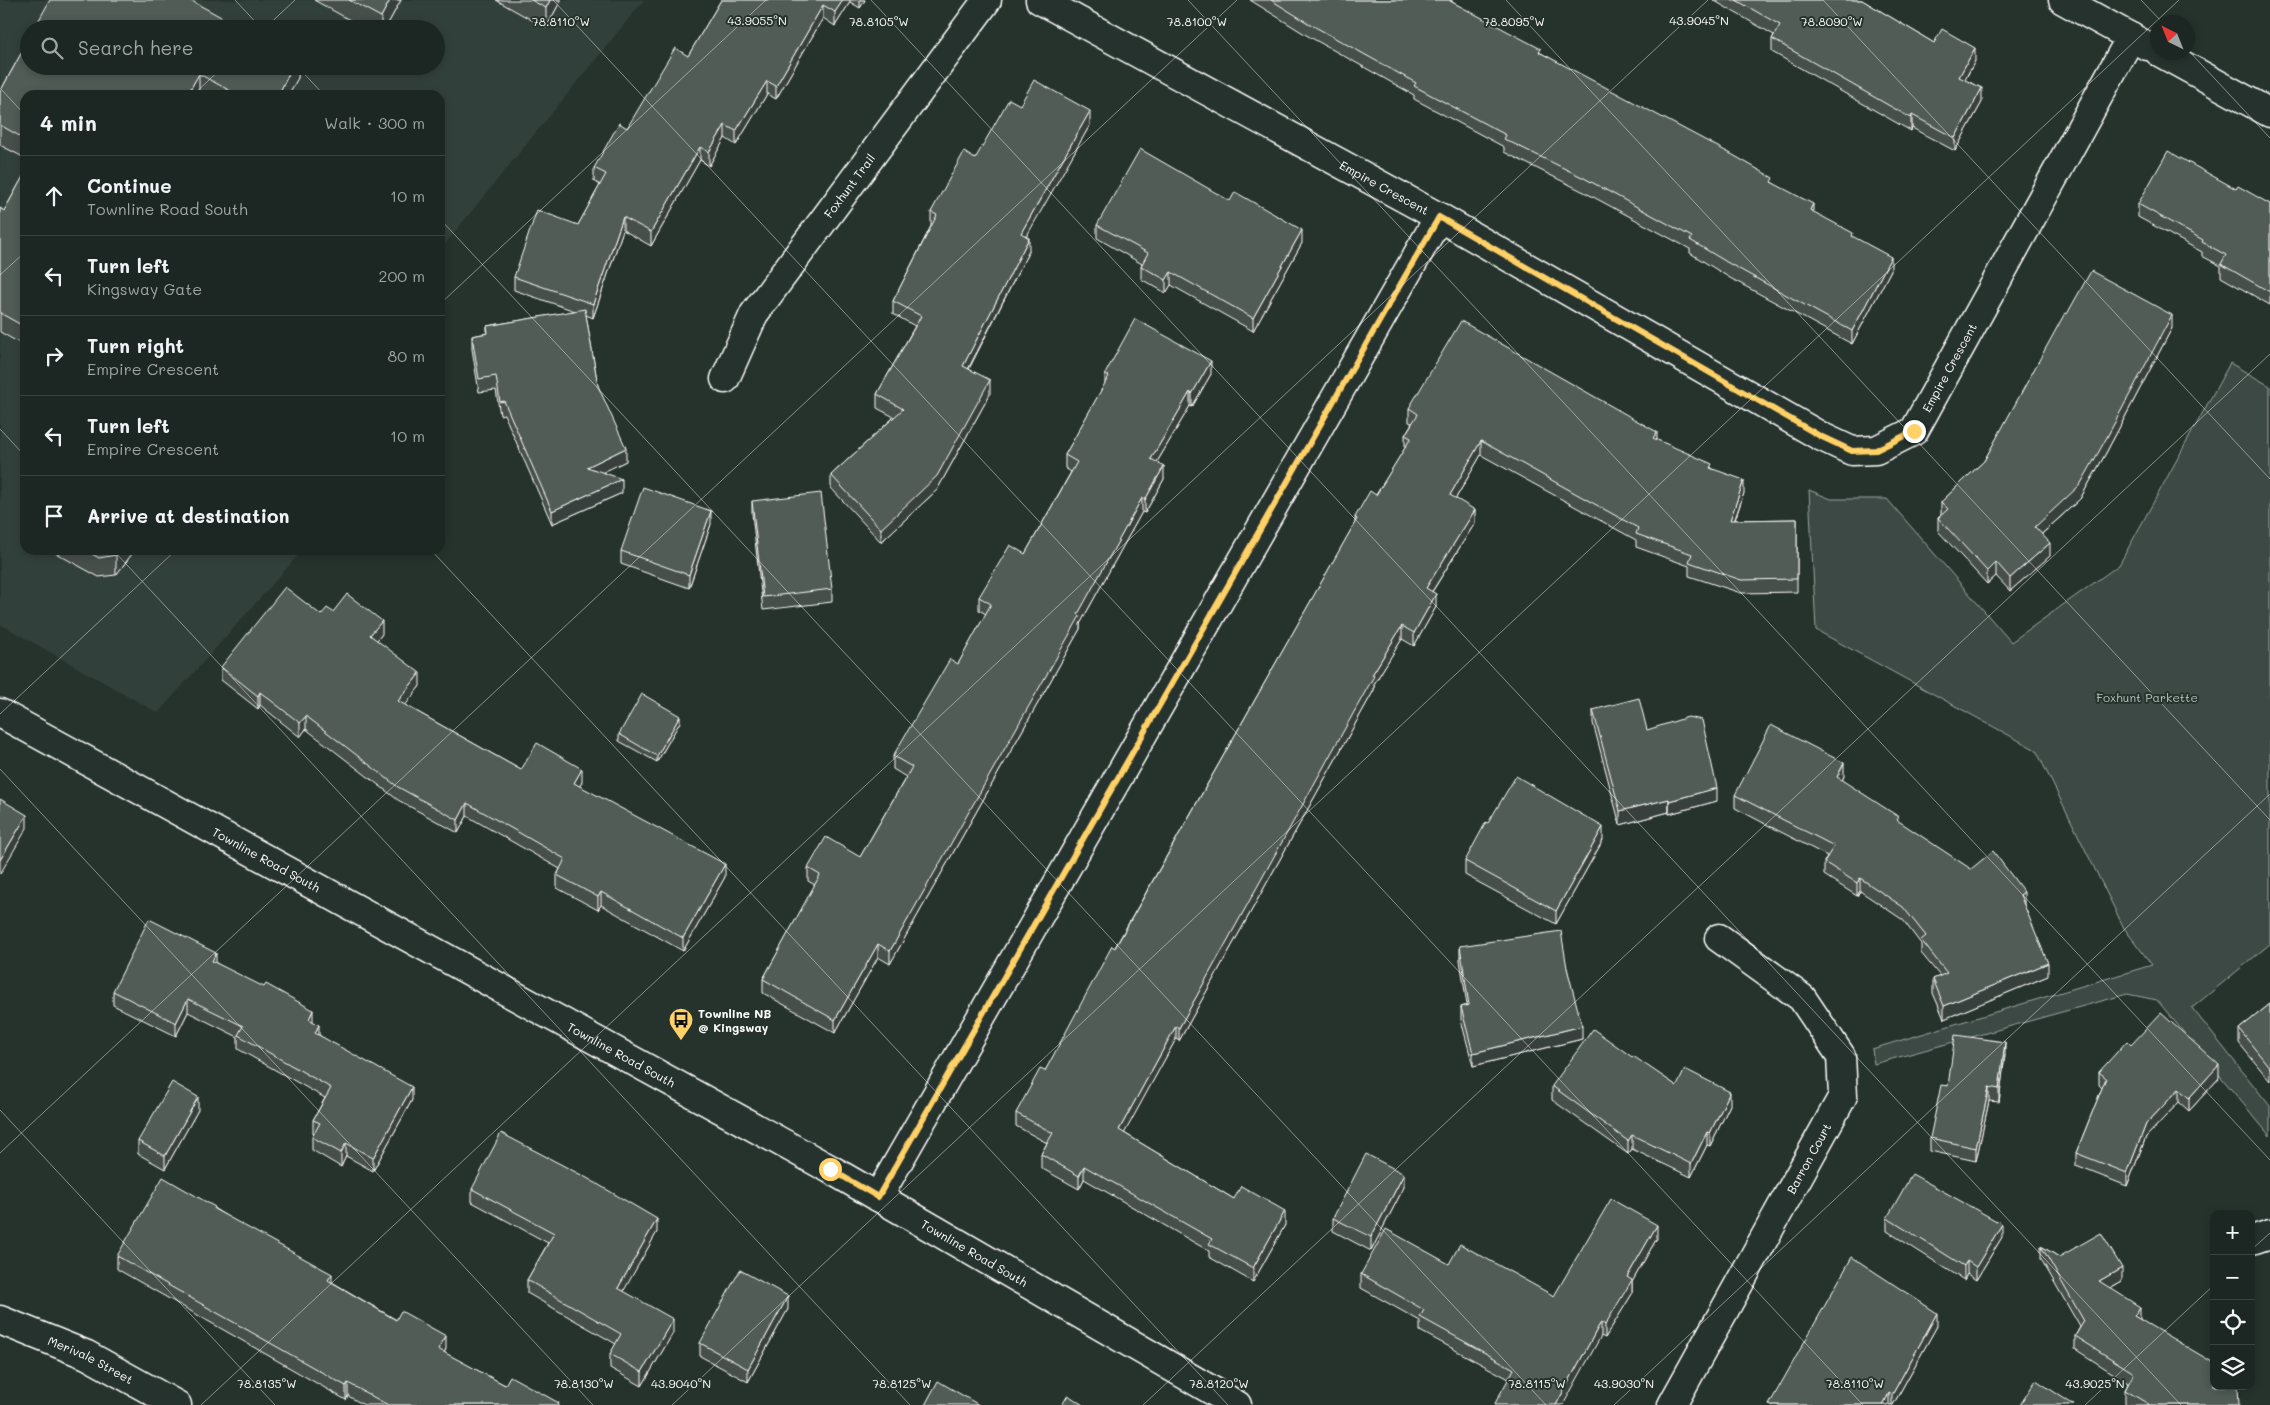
<!DOCTYPE html>
<meta charset="utf-8">
<style>
body{margin:0;font-family:Mali,sans-serif;background:#29322f;color:#f1f3f6}
.controls{position:absolute;right:15px;bottom:15px;display:grid;overflow:hidden;border-radius:10px;box-shadow:0 2px 8px #0003}
.controls button{width:45px;height:45px;display:grid;place-items:center;padding:0;border:0;border-bottom:1px solid #3a4340;background:#1c2622;color:#f1f3f6;font:25px sans-serif}
.compass{position:absolute;left:2150px;top:15px;width:45px;height:45px;border-radius:50%;background:#1c2622;box-shadow:0 2px 8px #0003;rotate:317deg}
.stop{position:absolute;width:15px;height:15px;margin:-11px;border:4px solid #ffd166;border-radius:50%;background:#fff}
.stop.end{background:#ffd166;border-color:#fff;box-shadow:0 1px 5px #0008}
.list{margin:0;padding:0;list-style:none}
h2{display:flex;justify-content:space-between;align-items:center;height:65px;margin:0;padding:0 20px;font-size:21px}
h2 small{font-size:16px;font-weight:400;color:#a0a5a5}
.list li{display:grid;grid-template-columns:32px 1fr auto;gap:15px;align-items:center;box-sizing:border-box;height:80px;padding:0 20px;border-top:1px solid #3a4340}
.list b{display:block;font-size:19px;white-space:nowrap}
.list p{margin:0;font-size:16px;white-space:nowrap;color:#a0a5a5}
.list em{font-size:16px;font-style:normal;color:#a0a5a5}
.icon{flex:none;width:28px;height:28px;fill:none;stroke:currentColor;stroke-width:2;stroke-linecap:round;stroke-linejoin:round}
.map{position:relative;flex:none;width:2270px;height:1405px;overflow:hidden}
.search{position:absolute;background:#1c2622;box-shadow:0 2px 8px #0003;left:20px;top:20px;width:425px;height:55px;display:flex;align-items:center;gap:12px;box-sizing:border-box;padding:0 18px;border-radius:28px;color:#a0a5a5;font-size:19px}
.panel{position:absolute;background:#1c2622;box-shadow:0 2px 8px #0003;left:20px;top:90px;width:425px;height:465px;border-radius:15px}
.map>svg:first-child{display:block}
.built{fill:#333f3a;fill-rule:evenodd}
.green{fill:#3e4944;stroke:#9ea4a2}
.lines{fill:none;stroke-linecap:round;stroke-linejoin:round}
.minor-casing{stroke:#fff;stroke-width:31}
.secondary-casing{stroke:#fff;stroke-width:31}
.minor{stroke:#26332d;stroke-width:28}
.secondary{stroke:#26332d;stroke-width:28}
.wall{fill:#464f4b;stroke:#fff}
.shaded-wall{fill:#39403d;stroke:#fff}
.building{fill:#515c57;stroke:#fff}
.route{stroke:#ffd166;stroke-width:6}
.ticks{fill:none;stroke:#fff;stroke-width:1;stroke-opacity:0.45}
.labels{text-anchor:middle;dominant-baseline:central;stroke-width:4;stroke-linejoin:round;paint-order:stroke}
.street-label{font-size:12px;fill:#fff;stroke:#26332d}
.park-label{font-size:12px;fill:#bbbfbe;stroke:#26332d}
.poi-label{font-size:12px;font-weight:bold;fill:#fff;stroke:#26332d;text-anchor:start}
.ticks-label{font-size:12px;text-anchor:middle;fill:#fff;stroke:#26332d;stroke-width:4;stroke-linejoin:round;paint-order:stroke}
</style>
<div class="map">
<svg width="2270" height="1405" viewBox="0 0 2270 1405">
<rect width="100%" height="100%" fill="#26332d"/>
<filter id="ink" filterUnits="userSpaceOnUse"><feTurbulence type="fractalNoise" baseFrequency=".02" numOctaves="2"/><feDisplacementMap in="SourceGraphic" scale="10" xChannelSelector="R" yChannelSelector="G"/><feConvolveMatrix kernelMatrix="1 2 1 2 8 2 1 2 1" color-interpolation-filters="sRGB"/></filter>
<g filter="url(#ink)">
<path class="built" d="M0 0H644L440 250V95H25V550H303L158 713 0 624ZM29 29H436V66H29Z"/>
<path class="green" d="M2230 363 2270 386V944L2192 1008 2270 1106V1136L2157 1000 2127 994 1874 1064 1872 1049 2152 965 2124 928 2036 750 1816 630 1809 490 1831 499H1887L2011 642 2119 565Z"/>
<g class="lines">
<defs>
<g id="minor">
<path id="s1" d="M1040 0 1439 217 1820 436 1852 451 1876 450 1914 431 2131 37"/>
<path d="M2063 0 2147 46"/>
<path d="M2159 52 2270 113"/>
<path id="s2" d="M725 379 754 314 987 0"/>
<path d="M878 1197 1439 217"/>
<path d="M2252 1240 2270 1234"/>
<path id="s3" d="M0 1320 87 1355 177 1405"/>
<path id="s4" d="M1672 1405 1843 1096 1841 1056 1802 998 1719 938"/>
</g>
<g id="secondary">
<path id="s5" d="M0 713 830 1169 1237 1405"/>
</g>
</defs>
<use href="#minor" class="minor-casing"/>
<use href="#secondary" class="secondary-casing"/>
<use href="#minor" class="minor"/>
<use href="#secondary" class="secondary"/>
</g>
<path class="wall" d="M314 0H401L385 29H366Z
M496 0H561L546 28Z
M721 0H865L860 8 850 2 835 26 823 18 776 99 767 94 736 145 725 138 709 166 700 160 651 246 623 230 593 318 586 315 598 386 626 461 602 472 622 493 552 524 504 414 500 415 496 390 479 392 472 349V336L487 333V326L575 311 514 290V277L578 225 600 185 594 181V168L688 56Z
M1250 0H1452V2L1541 53 1773 183 1813 212 1853 237 1891 270 1852 344 1730 278 1690 253V249L1584 192 1504 152V147L1414 99V95L1308 36Z
M1713 0H1862L1934 43 1975 61 1965 80 1982 102 1955 151 1912 128 1911 131 1772 52V39L1774 35Z
M29 39 298 66V78L288 95H202L199 93 198 95H25V158L0 145V92Z
M1020 105 1090 125 1026 236 1029 251 969 369 990 394 937 490 881 542 831 488V475L894 417 877 408V394L915 326 893 314V301L931 226V212Z
M25 173V346L0 332V208L4 211Z
M2236 189 2270 204V305L2221 277V266L2202 256V252L2138 217V204Z
M1097 225 1302 243 1253 331 1171 285 1166 293 1141 279V266L1142 264 1097 238Z
M2067 314 2172 328 2106 453 2080 499 2042 534 2050 556 2010 591 1996 576 1987 584 1938 531V518L1941 515V502L1984 461Z
M1105 374H1211L1192 407 1190 406 1157 462 1164 479 1145 513 1142 512 1080 624V629L890 964 878 957 835 1033 763 993V979L815 885 808 881V868L860 857 906 777 893 769V756L958 664 986 614 979 610V597L1025 554 1071 472 1065 468V455L1105 384Z
M1409 408 1657 440 1712 468 1744 493 1735 520 1797 519V592L1741 593 1689 576V566L1636 547V540L1481 455 1456 498 1475 523 1432 592 1436 607 1414 646 1402 639 1374 684V690L1179 1041 1176 1039 1124 1133 1234 1199 1285 1225 1253 1282 1209 1257V1251L1084 1179 1079 1189 1041 1168V1154L1047 1143 1016 1126V1113L1045 1071 1355 523V517L1376 495 1405 448V435L1412 423 1409 422Z
M752 501 832 589V602L763 610 752 514Z
M711 524 689 588 621 564V551Z
M50 550H135L116 575 99 577Z
M333 612 382 634 377 640 420 686 405 705 521 770 582 782 579 786 725 877 683 951 601 905 598 910 557 888V875L560 869 467 816 458 833 398 800 306 729 300 737 260 705 258 709 221 680V667L321 615Z
M1593 710 1647 730 1717 801 1669 814V812L1620 825 1593 723Z
M680 722 657 762 619 741V734Z
M1844 776 1842 781 1899 822 2024 905 2048 976 1944 1019 1933 993V979L1940 976 1921 953V944L1903 920 1860 891 1857 896 1824 875V862L1827 856 1735 808V795Z
M1603 840 1556 924 1465 875V861Z
M1460 946 1567 968 1582 1039 1473 1066 1461 1020V1007L1467 1005 1460 960Z
M216 963 313 1022 319 1035 412 1100 373 1171 346 1156 341 1167 312 1150V1137L314 1134 313 1133V1120L325 1098 238 1049V1037L188 1012 176 1036 113 1005V991Z
M2270 1004V1081L2239 1043V1029Z
M2131 1045 2219 1078 2189 1111 2179 1102 2146 1137 2127 1186 2076 1166V1153L2102 1088 2099 1085V1072Z
M2005 1055 1999 1102 1989 1101 1976 1161 1930 1151V1138L1948 1086Z
M1632 1057 1677 1086 1730 1105 1710 1146 1707 1145 1691 1177 1632 1149 1628 1154 1552 1100V1086Z
M198 1110 165 1169 138 1154V1141Z
M1404 1187 1371 1251 1333 1231V1218Z
M472 1189 657 1232 623 1291 673 1333 642 1386 610 1368V1354L616 1344 527 1293V1280L548 1243 472 1202Z
M215 1209 332 1282 446 1349 444 1353 505 1385 559 1405H364L348 1396 346 1400 117 1269V1256Z
M1887 1218 2002 1237 1976 1280 1967 1274 1964 1280 1887 1231Z
M1657 1238 1632 1282V1294L1605 1338 1601 1336 1509 1379 1420 1331V1321L1361 1288V1274L1449 1264 1554 1296Z
M2041 1246 2059 1257 2122 1281 2110 1288 2140 1319 2239 1405H2128L2125 1403V1390L2128 1383 2075 1349V1336L2080 1327 2041 1259Z
M788 1309 748 1382 700 1356V1343Z
M1937 1326 1893 1405H1769Z"/>
<path class="shaded-wall" d="M390 0H401L385 29H381V17Z
M550 0H561L546 28V8Z
M843 0H850V2L835 26V12Z
M860 0H865L860 8Z
M823 5V18L776 99V86Z
M1975 48V61L1959 90V77Z
M293 66H298V78L288 95H278Z
M199 74V93L198 95H187Z
M767 81V94L736 145V131Z
M1982 88V102L1955 151V138Z
M1090 111V125L1021 246V233Z
M1912 115V128L1911 131V118Z
M725 125V138L709 166V152Z
M700 147V160L651 246V232Z
M1813 204V218L1810 210Z
M623 217V230L593 318V304Z
M1302 230V243L1253 331V318Z
M1029 238V251L963 379V366Z
M1891 257V270L1852 344V331Z
M1171 272V285L1166 293V280Z
M2172 315V328L2106 453 2080 499 2035 540V527Z
M1211 361V374L1192 407V394Z
M990 380V394L937 490 881 542V529Z
M1190 392V406L1151 472V459Z
M1657 432V445L1653 438Z
M1481 441V455L1450 508V495Z
M626 448V461L587 480V467Z
M1164 466V479L1145 513V500Z
M622 479V493L552 524V511Z
M1744 480V493L1730 533V520Z
M1142 498V512L1080 624V629L890 964V951Z
M1475 510V523L1426 601V588Z
M711 511V524L689 588V575Z
M2050 543V556L2010 591V578Z
M120 550H135L116 575V555Z
M1996 562V576L1987 584V571Z
M1436 594V607L1414 646V633Z
M382 621V634L370 649V635Z
M1402 626V639L1374 684V690L1179 1041V1028L1372 675Z
M420 673V686L398 715V701Z
M260 692V705L258 709V696Z
M306 716V729L300 737V723Z
M680 716V722L657 762V756Z
M1844 763V776L1837 791V777Z
M582 769V782L574 796V783Z
M1717 788V801L1669 814V801Z
M1669 799V812L1620 825V811Z
M467 803V816L458 833V820Z
M27 815V828L0 874V860Z
M1603 827V840L1556 924V911Z
M725 864V877L683 951V938Z
M1860 878V891L1857 896V883Z
M601 892V905L598 910V897Z
M2024 892V905L2020 895Z
M878 944V957L835 1033V1020Z
M216 953V966L212 961Z
M2048 963V976L1944 1019V1006Z
M188 999V1012L176 1036V1023Z
M313 1010V1024L309 1019Z
M319 1025V1038L315 1033Z
M1176 1026V1039L1119 1143V1130Z
M1582 1026V1039L1473 1066V1053Z
M2005 1042V1055L1999 1102V1089Z
M2219 1065V1078L2189 1111V1098Z
M412 1087V1100L373 1171V1158Z
M1989 1087V1101L1976 1161V1148Z
M2179 1089V1102L2146 1137 2127 1186V1173L2146 1124Z
M1730 1092V1105L1710 1146V1133Z
M198 1097V1110L165 1169V1156Z
M1707 1132V1145L1691 1177V1164Z
M1632 1135V1149L1628 1154V1141Z
M346 1143V1156L341 1167V1153Z
M1084 1166V1179L1079 1189V1176Z
M1404 1174V1187L1371 1251V1237Z
M1285 1211V1225L1253 1282V1268Z
M657 1219V1232L618 1301V1288Z
M2002 1224V1237L1976 1280V1267Z
M1657 1225V1238L1632 1282V1294L1605 1338V1325L1627 1277Z
M1967 1261V1274L1964 1280V1266Z
M2122 1268V1281L2099 1294V1281Z
M332 1274V1287L328 1280Z
M788 1296V1309L748 1382V1369Z
M2140 1307V1320L2134 1316Z
M1937 1313V1326L1893 1405H1892V1395Z
M673 1319V1333L642 1386V1372Z
M1601 1322V1336L1563 1405H1556Z
M446 1336V1349L438 1363V1349Z
M348 1383V1396L346 1400V1386Z
M1889 1393V1405H1883Z"/>
<path class="building" d="M50 0H190L243 29H34Z
M349 0H390L381 17Z
M531 0H550L546 8Z
M721 0H843L835 12 823 5 776 86 767 81 736 131 725 125 709 152 700 147 651 232 623 217 593 304 514 277 537 210 578 225 606 174 594 168 619 123 627 128 675 48 688 56Z
M1271 0H1450V1L1541 49 1539 52 1733 155 1773 178 1771 182 1813 204 1810 210 1853 233 1852 236 1891 257 1852 331 1730 264 1690 240 1692 237 1584 178 1504 139 1506 135 1414 86 1416 83 1308 23Z
M1736 0H1862L1934 43 1942 29 1975 48 1959 77 1982 88 1955 138 1912 115 1911 118 1772 39 1780 25Z
M29 39V66H293L278 95H238L199 74 187 95H25V139L0 125V92Z
M1034 80 1090 111 1021 233 1029 238 963 366 990 380 937 476 881 529 831 475 903 409 877 394 921 316 893 301 937 215 931 212 964 152 975 159 1009 99 1020 105Z
M1140 149 1230 201 1235 192 1302 230 1253 318 1171 272 1166 280 1141 266 1148 253 1097 225Z
M2168 151 2236 189 2238 186 2270 204V292L2221 264 2226 255 2202 242 2203 240 2138 204Z
M25 173V327L0 313V208L4 211Z
M2091 271 2172 315 2106 439 2080 485 2035 527 2050 543 2010 578 1996 562 1987 571 1938 518 1948 509 1941 502 1984 461 2065 313 2067 314Z
M585 309 598 386 626 448 587 467 622 479 552 511 504 401 500 402 496 376 479 379 472 336 488 333 487 326Z
M1135 319 1211 361 1192 394 1190 392 1151 459 1164 466 1145 500 1142 498 1078 614 1080 616 890 951 878 944 835 1020 763 979 820 875 808 868 826 837 860 857 912 767 893 756 950 659 958 664 991 604 979 597 1010 545 1025 554 1077 462 1065 455 1109 376 1105 374Z
M1461 321 1657 432 1653 438 1712 464 1710 468 1744 480 1730 520 1797 519V579L1741 580 1689 562 1692 554 1636 534 1638 528 1481 441 1450 495 1475 510 1426 588 1436 594 1414 633 1402 626 1372 675 1374 676 1179 1028 1176 1026 1119 1130 1234 1199 1241 1186 1285 1211 1253 1268 1209 1244 1212 1239 1084 1166 1079 1176 1041 1154 1053 1133 1016 1113 1040 1069 1045 1071 1112 946 1115 948 1357 519 1355 517 1370 491 1376 495 1411 438 1405 435 1418 414 1409 408Z
M643 487 711 511 689 575 621 551Z
M821 493 832 589 763 597 752 501Z
M85 550H120L116 555 99 558Z
M285 587 321 615 327 608 333 612 347 594 382 621 370 635 420 673 398 701 521 770 537 743 582 769 574 783 725 864 683 938 601 892 598 897 557 875 565 859 467 803 458 820 398 787 306 716 300 723 260 692 258 696 221 667Z
M642 694 680 716 657 756 619 734Z
M1639 698 1647 730 1688 717 1702 720 1717 788 1669 801V799L1620 811 1593 710Z
M1771 725 1844 763 1837 777 1899 817 1897 820 1971 869 1993 851 2024 892 2020 895 2048 963 1944 1006 1933 979 1947 973 1921 940 1926 936 1903 907 1860 878 1857 883 1824 862 1834 846 1735 795Z
M1516 776 1603 827 1556 911 1465 861 1486 822 1488 823Z
M0 799 27 815 0 860Z
M149 919 216 953 212 961 264 987 266 984 313 1010 309 1019 319 1025 315 1033 412 1087 373 1158 346 1143 341 1153 312 1137 320 1123 313 1120 331 1088 238 1035 243 1026 188 999 176 1023 113 991Z
M1561 931 1567 968 1582 1026 1473 1053 1461 1007 1469 1005 1460 946Z
M2270 1004V1068L2239 1029Z
M2161 1013 2219 1065 2189 1098 2179 1089 2146 1124 2127 1173 2076 1153 2106 1078 2099 1072 2127 1041 2131 1045Z
M1593 1029 1632 1057 1633 1056 1677 1086 1685 1069 1730 1092 1710 1133 1707 1132 1691 1164 1632 1135 1628 1141 1552 1086Z
M1955 1035 2005 1042 1999 1089 1989 1087 1976 1148 1930 1138 1941 1085 1948 1086Z
M172 1082 198 1097 165 1156 138 1141Z
M501 1133 587 1178 657 1219 618 1288 673 1319 642 1372 610 1354 621 1334 527 1280 554 1233 472 1189Z
M1366 1154 1404 1174 1371 1237 1333 1218Z
M1912 1174 2002 1224 1976 1267 1967 1261 1964 1266 1887 1218Z
M163 1177 215 1207 214 1209 332 1274 328 1280 396 1320 401 1311 446 1336 438 1349 505 1385 510 1376 559 1403 558 1405H388L348 1383 346 1386 117 1256Z
M1611 1199 1657 1225 1627 1277 1632 1280 1605 1325 1601 1322 1556 1405H1494L1514 1369 1420 1317 1424 1310 1361 1274 1386 1229 1449 1264 1460 1244 1554 1296Z
M2101 1233 2122 1268 2099 1281 2140 1307 2134 1316 2214 1363V1386H2238L2239 1405H2150L2125 1390 2134 1373 2075 1336 2084 1321 2041 1246 2059 1257Z
M1852 1257 1937 1313 1892 1395 1889 1393 1883 1405H1769Z
M740 1270 788 1296 748 1369 700 1343Z
M2036 1380 2074 1405H2020Z
M938 1381 979 1405H925Z
M1068 1395 1083 1405H1062Z"/>
</g>
<g class="lines" filter="url(#ink)">
<path class="route" d="M830 1169 878 1197 1439 217 1820 436 1852 451 1876 450 1914 431"/>
</g>
<path class="ticks" d="M235 0 262 29M553 0 1863 1405M871 0 2181 1405M1188 0 2270 1160M1506 0 2270 820M1823 0 2270 479M2141 0 2162 22M264 29 295 0M2188 50 2270 138M297 66 324 95M0 88 25 115M193 95 224 66M440 219 1546 1405M0 275 25 252M440 304 766 0M0 429 25 456M113 550 910 1405M431 550 1228 1405M0 714 176 550M0 769 593 1405M0 1110 275 1405M0 1153 1237 0M2251 1250 2270 1233M201 1405 1708 0M672 1405 2179 0M1143 1405 2270 354M1614 1405 2270 794M2085 1405 2214 1285"/>
<defs>
<symbol id="bus-pin" viewBox="-11 -11 22 30"><path d="M0 17L-7.5 6A9.5 9.5 0 1 1 7.5 6Z" fill="#ffd166" stroke="#26332d"/><path d="M-5-6H5V4H4V6H2V4H-2V6H-4V4H-5ZM-3.5-4V0h7V-4ZM-3.5 1.2v1.5H-2V1.2ZM2 1.2v1.5H3.5V1.2Z" fill="#111"/></symbol>
</defs>
<g fill-rule="evenodd">
<use href="#bus-pin" x="667" y="1006" width="28" height="38"/>
</g>
<g class="labels">
<g class="street-label">
<text stroke="none"><textPath href="#s2" startOffset="231">Foxhunt Trail</textPath></text>
<text stroke="none"><textPath href="#s1" startOffset="392">Empire Crescent</textPath></text>
<text stroke="none"><textPath href="#s1" startOffset="1068">Empire Crescent</textPath></text>
<text stroke="none"><textPath href="#s5" startOffset="304">Townline Road South</textPath></text>
<text stroke="none"><textPath href="#s5" startOffset="709">Townline Road South</textPath></text>
<text stroke="none"><textPath href="#s4" startOffset="282">Barron Court</textPath></text>
<text stroke="none"><textPath href="#s5" startOffset="1114">Townline Road South</textPath></text>
<text stroke="none"><textPath href="#s3" startOffset="99">Merivale Street</textPath></text>
</g>
<g class="park-label">
<text x="2147" y="697">Foxhunt Parkette</text>
</g>
<g class="poi-label">
<text x="698" y="1013">Townline NB<tspan x="698" dy="14">@ Kingsway</tspan></text>
</g>
</g>
<g class="ticks-label">
<text x="757" y="25">43.9055°N</text>
<text x="1699" y="25">43.9045°N</text>
<text x="561" y="26">78.8110°W</text>
<text x="879" y="26">78.8105°W</text>
<text x="1197" y="26">78.8100°W</text>
<text x="1514" y="26">78.8095°W</text>
<text x="1832" y="26">78.8090°W</text>
<text x="267" y="1388">78.8135°W</text>
<text x="584" y="1388">78.8130°W</text>
<text x="902" y="1388">78.8125°W</text>
<text x="1219" y="1388">78.8120°W</text>
<text x="1537" y="1388">78.8115°W</text>
<text x="1855" y="1388">78.8110°W</text>
<text x="681" y="1388">43.9040°N</text>
<text x="1624" y="1388">43.9030°N</text>
<text x="2095" y="1388">43.9025°N</text>
</g>
</svg>
<div class="controls">
<button>+</button>
<button>−</button>
<button><svg class="icon" aria-label="locate" viewBox="0 0 24 24"><circle cx="12" cy="12" r="6"/><path d="M12 2v4M12 18v4M2 12h4M18 12h4"/></svg></button>
<button><svg class="icon" aria-label="layers" viewBox="0 0 24 24"><path d="M12 4l9 5-9 5-9-5zM3 14l9 5 9-5"/></svg></button>
</div>
<svg class="compass" viewBox="-18 -18 36 36"><path d="M0-13l5 13h-10z" fill="#e53935"/><path d="M0 13l5-13h-10z" fill="#a0a5a5"/></svg>
<div class="stop" style="left:830px;top:1169px"></div>
<div class="stop end" style="left:1914px;top:431px"></div>
<div class="search"><svg class="icon" aria-label="search" viewBox="0 0 24 24"><circle cx="10" cy="10" r="6"/><path d="M15 15l6 6"/></svg>Search here</div>
<section class="panel">
<h2>4 min<small>Walk · 300 m</small></h2>
<ul class="list">
<li><svg class="icon" aria-label="ahead" viewBox="0 0 24 24"><path d="M12 20V5M6 11l6-6 6 6"/></svg><div><b>Continue</b><p>Townline Road South</p></div><em>10 m</em></li>
<li><svg class="icon" aria-label="left" viewBox="0 0 24 24"><path d="M17 20v-9H6M10 6l-5 5 5 5"/></svg><div><b>Turn left</b><p>Kingsway Gate</p></div><em>200 m</em></li>
<li><svg class="icon" aria-label="right" viewBox="0 0 24 24"><path d="M7 20v-9h11M14 6l5 5-5 5"/></svg><div><b>Turn right</b><p>Empire Crescent</p></div><em>80 m</em></li>
<li><svg class="icon" aria-label="left" viewBox="0 0 24 24"><path d="M17 20v-9H6M10 6l-5 5 5 5"/></svg><div><b>Turn left</b><p>Empire Crescent</p></div><em>10 m</em></li>
<li><svg class="icon" aria-label="arrive" viewBox="0 0 24 24"><path d="M6 21V4h12l-3 4 3 4H6"/></svg><div><b>Arrive at destination</b></div></li>
</ul>
</section>
</div>
